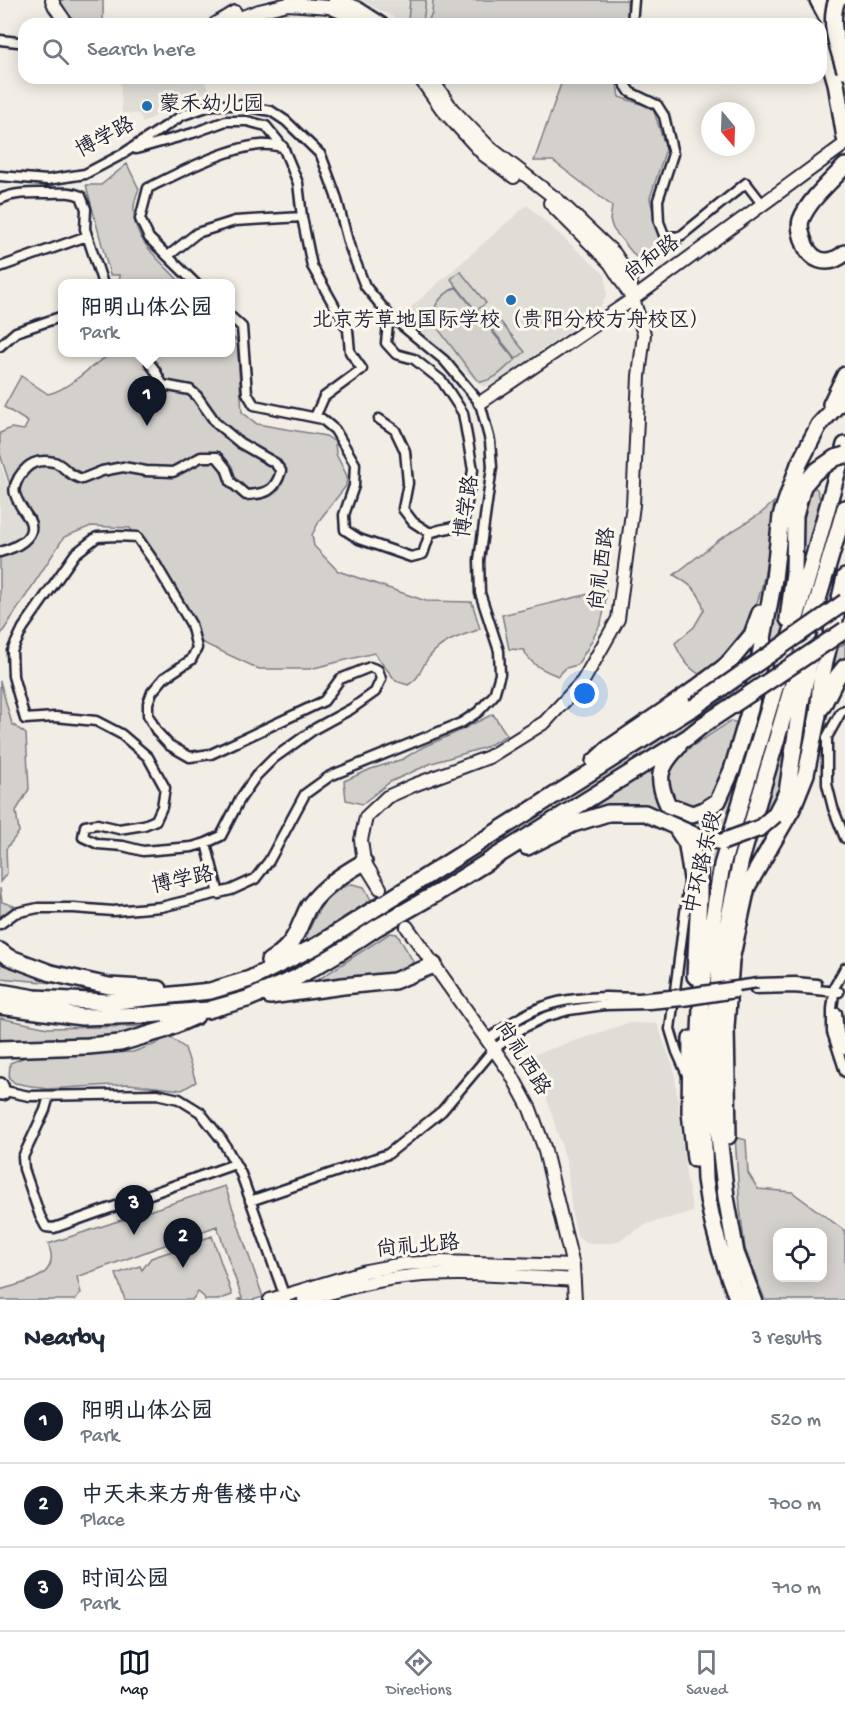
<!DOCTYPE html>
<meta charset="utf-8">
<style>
body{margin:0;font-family:"Gochi Hand","LXGW WenKai TC",sans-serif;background:#f6f6f7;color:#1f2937}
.controls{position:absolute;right:18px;bottom:18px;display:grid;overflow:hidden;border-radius:12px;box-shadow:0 3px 15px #0003}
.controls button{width:54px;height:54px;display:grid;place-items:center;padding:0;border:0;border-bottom:2px solid #e0e1e3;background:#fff;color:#1f2937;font:30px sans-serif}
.compass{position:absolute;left:701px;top:102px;width:54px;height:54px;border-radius:50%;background:#fff;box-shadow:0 3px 15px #0003;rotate:161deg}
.you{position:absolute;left:585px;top:694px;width:21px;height:21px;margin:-15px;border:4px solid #fff;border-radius:50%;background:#1a73e8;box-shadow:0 0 0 9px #1a73e833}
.badge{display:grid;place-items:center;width:39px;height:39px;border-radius:50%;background:#111827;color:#fff;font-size:20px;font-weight:700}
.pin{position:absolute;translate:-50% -50px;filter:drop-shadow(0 2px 3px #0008)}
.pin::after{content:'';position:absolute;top:32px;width:21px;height:18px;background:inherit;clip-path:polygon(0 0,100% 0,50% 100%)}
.popup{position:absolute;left:58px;top:279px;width:177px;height:78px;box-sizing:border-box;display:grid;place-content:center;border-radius:12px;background:#fff;filter:drop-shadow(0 2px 4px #0005);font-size:20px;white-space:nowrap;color:#747a83}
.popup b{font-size:22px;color:#1f2937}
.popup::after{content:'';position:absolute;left:50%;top:100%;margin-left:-12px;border:12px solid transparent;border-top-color:#fff}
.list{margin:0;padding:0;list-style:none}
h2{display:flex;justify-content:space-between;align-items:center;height:78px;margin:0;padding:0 24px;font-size:26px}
h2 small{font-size:20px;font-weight:400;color:#747a83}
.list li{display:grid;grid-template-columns:39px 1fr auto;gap:18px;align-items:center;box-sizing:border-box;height:84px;padding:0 24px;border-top:2px solid #e0e1e3}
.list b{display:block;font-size:22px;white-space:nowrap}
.list p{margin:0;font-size:20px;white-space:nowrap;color:#747a83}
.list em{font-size:20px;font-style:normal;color:#747a83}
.icon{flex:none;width:33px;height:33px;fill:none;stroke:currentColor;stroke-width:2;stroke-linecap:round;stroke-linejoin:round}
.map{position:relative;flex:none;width:845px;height:1300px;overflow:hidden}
.search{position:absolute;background:#fff;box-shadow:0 3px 15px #0003;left:18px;right:18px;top:18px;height:66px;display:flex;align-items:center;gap:15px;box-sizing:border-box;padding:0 21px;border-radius:18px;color:#747a83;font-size:22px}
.sheet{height:330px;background:#fff}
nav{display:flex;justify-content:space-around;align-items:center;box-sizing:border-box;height:84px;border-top:2px solid #e0e1e3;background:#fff;font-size:16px;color:#747a83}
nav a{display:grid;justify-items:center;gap:3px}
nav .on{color:#111827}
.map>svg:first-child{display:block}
.built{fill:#e0dcd6}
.green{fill:#d4d1cc;stroke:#7b7a84;stroke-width:1.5;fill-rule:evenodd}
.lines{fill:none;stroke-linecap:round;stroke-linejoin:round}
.street-casing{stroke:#22223b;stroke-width:13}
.secondary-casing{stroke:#22223b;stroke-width:16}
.highway-casing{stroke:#22223b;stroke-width:20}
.street{stroke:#fbf7ec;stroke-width:8}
.secondary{stroke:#fbf7ec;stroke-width:12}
.highway{stroke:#fbf7ec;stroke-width:15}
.street-bridge-casing{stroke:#22223b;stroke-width:13;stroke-linecap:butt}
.highway-bridge-casing{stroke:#22223b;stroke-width:20;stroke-linecap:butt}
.street-bridge{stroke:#fbf7ec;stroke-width:8}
.highway-bridge{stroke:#fbf7ec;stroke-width:15}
.poi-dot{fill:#1f6fb2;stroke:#fbf7ec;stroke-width:2}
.labels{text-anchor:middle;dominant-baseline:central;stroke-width:6;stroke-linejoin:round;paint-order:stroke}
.poi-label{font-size:21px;fill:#22223b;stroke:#fbf7ec;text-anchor:start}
.street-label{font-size:21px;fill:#22223b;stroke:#fbf7ec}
</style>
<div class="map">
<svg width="845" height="1300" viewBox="0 0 845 1300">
<rect width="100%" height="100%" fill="#f2eee5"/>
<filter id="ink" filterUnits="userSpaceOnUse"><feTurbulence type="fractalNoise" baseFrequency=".0167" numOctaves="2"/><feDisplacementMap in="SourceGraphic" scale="12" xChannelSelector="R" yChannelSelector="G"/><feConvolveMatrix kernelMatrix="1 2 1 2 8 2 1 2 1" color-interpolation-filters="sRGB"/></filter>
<g filter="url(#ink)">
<path class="built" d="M360 0H433L432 14 426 24H402L392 16Z
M120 78H202L210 90 184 100 143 123 139 114 122 113Z
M527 205 605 275 607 294 600 307 569 331 498 381 483 387 401 316Z
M0 463 18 512 25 518 27 528 24 535 17 541 0 547Z
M628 1023 657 1024 674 1069 686 1175 693 1212 649 1223 614 1243H586L578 1238 572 1214 567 1163 546 1096 524 1058Z"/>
<path class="green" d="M60 0H103V24H78L71 18Z
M410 0H426L423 22 408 21Z
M433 0H627L628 21 627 24H426L432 14Z
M563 78H616L619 97 653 108 666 149 650 198 659 238 682 244C669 253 656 264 640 262L613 229 610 220 612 206 553 161H534Z
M127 164 139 189C120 230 156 256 181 283H119L120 275H110L86 185H101Z
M460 271 486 303 476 311 451 279Z
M456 287 515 360C502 370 499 378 481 382L476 379 436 326C429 307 440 296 456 287Z
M499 320 525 352 516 359 490 327Z
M231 335 237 341 242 412 257 424 326 436 335 442 336 454 347 476 346 486 321 518 312 535 314 546 338 571 426 601 472 602 480 629C462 636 443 640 430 656 421 666 421 678 408 685L396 681 374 653 310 669H259L201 642 188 615 130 528 91 526 64 537 0 636V557L30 542 35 524 22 498 9 482 0 454V433L11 428 24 430 28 422 4 407 21 376 48 394C71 389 88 366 110 355V353L231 352Z
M810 485 817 489 821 503 798 592 797 559 804 494Z
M774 502C766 572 765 633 699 674 687 667 680 656 675 643L694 627 704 610C700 591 691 585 674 575L720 539 760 514Z
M786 513 790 582 784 632 770 643Z
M606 590 605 606 601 623 586 651 577 665 566 668 558 676C544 670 530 665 524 650L509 649 502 615Z
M845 643V659L823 693 831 653Z
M819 663 801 771 795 782 811 667Z
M752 673V685L594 790 321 960 242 994 203 1004 100 1012 30 1005 133 1007 187 1000 247 986 300 966 575 792Z
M0 681 12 724 26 734 29 789 16 811 19 832 6 849 7 873 0 882Z
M761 700H766L728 836H713L647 807 623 805 593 811 574 818 657 761 659 801 707 814 756 705Z
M493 714 507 735 486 747 432 763 390 782 362 804 346 800 344 781 371 769 403 759 423 747 453 734Z
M731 721 738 723 739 732 714 797 703 806 687 809 673 802 666 789 667 777 679 756 694 745Z
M791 725 790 745 776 809 758 823 788 726Z
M693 839 725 845 708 908 704 903Z
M352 884 364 887 371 900 308 941 306 937C316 914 325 891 352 884Z
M0 888 2 902 14 906V911L0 921Z
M390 933 397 934 413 961 410 968 394 976 316 981Z
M4 962 23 971 65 984 0 978V963Z
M0 1018 48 1028 149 1026 136 1033 115 1037 0 1045Z
M168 1036 185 1048 196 1082 182 1090 128 1084 47 1089 15 1083 9 1078 10 1063 25 1057 133 1052 156 1044Z
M735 1137 746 1140 748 1173 758 1189 792 1192 845 1231V1300H765L745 1249 740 1208ZM778 1232H822V1278H778Z
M225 1186 263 1297 253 1300H238L242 1298 217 1226 77 1277 81 1293 75 1300H0V1290C24 1282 63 1278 48 1244Z
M212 1236 232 1295 218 1300H205L204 1297 198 1292 192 1300H125L116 1274 140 1266 142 1270 151 1258 175 1250 177 1255 187 1252 185 1246Z"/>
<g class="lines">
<defs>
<path id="street" d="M632 24 634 0
M0 40 18 42 24 40
M625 78 624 83 630 92 657 105 664 116 673 154 658 200 659 222 664 235 676 237 682 235 746 183 763 205
M136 149 193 133 226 121H247L266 126 283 147 298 183 302 217 312 266 348 330 350 352 362 369 324 397 315 417
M0 176 47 180 85 174 121 155 183 115 213 105H238L271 111 286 121 321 155 336 196 349 245 365 286 389 315 444 360 480 403 490 441 492 467 479 560 480 593 499 651 500 674 494 695 478 712 461 723 330 776 305 794 269 861 255 879 231 890 161 907 113 911 74 908H38L15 913 0 924
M0 199C16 192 31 193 48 193 60 193 69 191 81 196L86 209 85 229 103 284
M168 256 197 233 235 221 302 217
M0 267 87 236
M196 284 149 238 140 219 148 188C179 173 226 148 260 145 268 144 276 146 283 147
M231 317 242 327 247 393 254 405 322 419 335 430 355 464 354 486 344 515 345 530 359 539 411 557 423 554 430 533
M0 346 16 332 63 316
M379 419 395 430 405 451 408 483 403 509 413 522 430 533C442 528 452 529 463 524L473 470 463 413 442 381 414 359 396 354 386 343 389 315
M116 536 137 537 155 563 191 624 197 648 191 660 164 678 152 692 148 703V715L157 732 169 745 190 757 211 754 324 701 340 679 370 667 378 670 381 679 375 692 351 709 316 728 274 758 256 776 240 799 221 836 206 843 192 847 143 851 123 846 98 844 83 837 85 826 97 824 119 829 144 825 156 820 162 807 165 788 148 757 121 734 96 721 55 717 25 719 13 676 12 651 23 628 75 554 97 537Z
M0 552C14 548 39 538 29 519 24 511 18 504 15 494 13 488 16 483 19 477 28 463 37 459 54 462 62 464 66 472 73 475 76 477 79 478 82 479L102 471 123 467 146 471 173 472 201 457H217L226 468 231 482 246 495C265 494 275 492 281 471L275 463 240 443 216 423 197 396 190 390 163 385C158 378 156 369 150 364
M845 710 841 712 827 737V784L833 808 845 838
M206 843 219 894
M683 843 689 882 670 1029 677 1052 688 1077
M845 968 835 986 832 1009V1032L845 1072
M758 983 795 982 817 984
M755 989 793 988 839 992
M837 1013 839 1033 845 1050
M487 1040C505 1027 524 1013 545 1006 564 999 586 998 606 997
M0 1090 29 1096 157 1094 179 1099 200 1112 222 1140 241 1174 286 1300
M49 1096 45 1110 23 1157 24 1169 40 1216 46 1227 54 1228 235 1164
M250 1201 388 1154 442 1111 494 1049 521 1029 545 1017 569 1010 604 1005"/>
<path id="secondary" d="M52 0 55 7 67 24
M335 0 357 8 382 24
M215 24 235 12
M230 24 237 19 259 11 288 4 329 7 370 24
M420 78 442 109 484 155 514 177
M550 203 610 263 629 293
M480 403 633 299 845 144
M380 888 364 862 361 840 366 817 387 797 414 785 489 757 545 722 583 681 618 619 633 505 639 376 644 334 633 299 629 275 614 253 559 201 489 147 452 109 431 78
M407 927 510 1072 530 1109 544 1147 573 1266 575 1300
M270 1300 366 1271 403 1264 441 1262 573 1266
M304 1300C340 1290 376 1279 413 1276 466 1271 521 1277 574 1280"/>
<path id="highway" d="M818 0 835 32
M821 32 836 83 845 138
M845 166C831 181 808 201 801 220 799 226 801 233 803 239 809 261 827 268 845 253
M831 404 845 375
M788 619 794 573 795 516 803 486 815 472
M822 707 837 677 845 667
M678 747C658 768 656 779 668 805L692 814 704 810 718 801 732 770 750 709 774 579 781 516 799 464 819 425 845 397
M594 762 609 748 687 695 727 665 752 635 760 613
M775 815 787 792 801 702 812 649
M677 829 693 853 699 872V896L695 976
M527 847 573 824 608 813H645L694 835 722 842
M0 951 8 957 51 973 109 986 159 989
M269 961C286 951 294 941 301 923 304 917 306 911 309 906 324 886 343 874 364 862
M0 992 35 998 107 1002 210 991 250 979 316 946 694 707
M270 996 343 986 394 981 434 965
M0 1006 82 1017 147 1015 208 1010 247 999 294 979 340 952 376 928 439 892 688 737 703 725
M691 1039 690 1112 695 1159
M0 1049 88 1046 120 1043 164 1030 196 1016
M0 1086 2 1092
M728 1136 726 1027 731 960 747 887 792 809 806 774 818 715 821 679 845 577
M738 1300C722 1261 710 1221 705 1179L700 1032 702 985 722 865 808 577 845 445
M754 1300 736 1253 726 1197 716 1110 713 1043 721 954 741 860 845 508"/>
</defs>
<use href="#street" class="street-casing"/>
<use href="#secondary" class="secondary-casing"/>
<use href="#highway" class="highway-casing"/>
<use href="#street" class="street"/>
<use href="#secondary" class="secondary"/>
<use href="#highway" class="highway"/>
<defs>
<path id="street-bridge" d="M606 997 639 998 681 994 758 983
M604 1005 649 1004 683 1001 735 993"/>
<path id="highway-bridge" d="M837 0C828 23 838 48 845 70
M815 472 835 458 845 455
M694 707 845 602
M703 725 845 630
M722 842 760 828 775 815"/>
</defs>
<use href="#street-bridge" class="street-bridge-casing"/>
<use href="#highway-bridge" class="highway-bridge-casing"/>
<use href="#street-bridge" class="street-bridge"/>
<use href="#highway-bridge" class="highway-bridge"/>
</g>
</g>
<g class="poi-dot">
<circle cx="147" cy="106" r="6"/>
<circle cx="511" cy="300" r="6"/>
</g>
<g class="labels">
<g class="poi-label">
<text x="159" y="106">蒙禾幼儿园</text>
<text x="511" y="322" text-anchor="middle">北京芳草地国际学校（贵阳分校方舟校区）</text>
</g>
<g class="street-label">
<text transform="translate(106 139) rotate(-28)">博学路</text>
<text transform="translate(653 260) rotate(-36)">尚和路</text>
<text transform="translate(469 507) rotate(-82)">博学路</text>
<text transform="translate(604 569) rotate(-82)">尚礼西路</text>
<text transform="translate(705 863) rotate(-77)">中环路东段</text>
<text transform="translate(183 882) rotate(-12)">博学路</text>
<text transform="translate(521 1059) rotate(58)">尚礼西路</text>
<text transform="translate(418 1248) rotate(-5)">尚礼北路</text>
</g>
</g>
</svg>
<div class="controls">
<button><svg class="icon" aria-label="locate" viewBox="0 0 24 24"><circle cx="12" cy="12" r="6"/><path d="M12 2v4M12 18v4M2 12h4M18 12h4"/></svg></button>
</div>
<svg class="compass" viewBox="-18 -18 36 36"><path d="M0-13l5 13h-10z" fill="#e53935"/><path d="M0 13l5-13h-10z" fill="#747a83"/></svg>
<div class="you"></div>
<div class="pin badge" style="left:147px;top:426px">1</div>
<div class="popup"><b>阳明山体公园</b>Park</div>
<div class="pin badge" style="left:183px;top:1268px">2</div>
<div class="pin badge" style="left:134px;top:1235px">3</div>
<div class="search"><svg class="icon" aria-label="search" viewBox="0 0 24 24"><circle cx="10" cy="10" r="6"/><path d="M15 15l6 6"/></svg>Search here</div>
</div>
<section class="sheet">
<h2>Nearby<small>3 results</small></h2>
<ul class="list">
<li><span class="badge">1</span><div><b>阳明山体公园</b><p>Park</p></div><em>520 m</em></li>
<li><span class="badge">2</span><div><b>中天未来方舟售楼中心</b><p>Place</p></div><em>700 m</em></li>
<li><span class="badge">3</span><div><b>时间公园</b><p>Park</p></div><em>710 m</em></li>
</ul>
</section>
<nav>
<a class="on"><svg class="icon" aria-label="map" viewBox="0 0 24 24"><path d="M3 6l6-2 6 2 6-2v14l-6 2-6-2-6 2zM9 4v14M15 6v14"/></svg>Map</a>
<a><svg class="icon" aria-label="directions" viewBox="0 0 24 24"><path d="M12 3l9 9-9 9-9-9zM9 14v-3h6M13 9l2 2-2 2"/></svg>Directions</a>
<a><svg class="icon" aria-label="saved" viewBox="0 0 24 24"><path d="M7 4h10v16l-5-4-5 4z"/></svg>Saved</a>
</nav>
